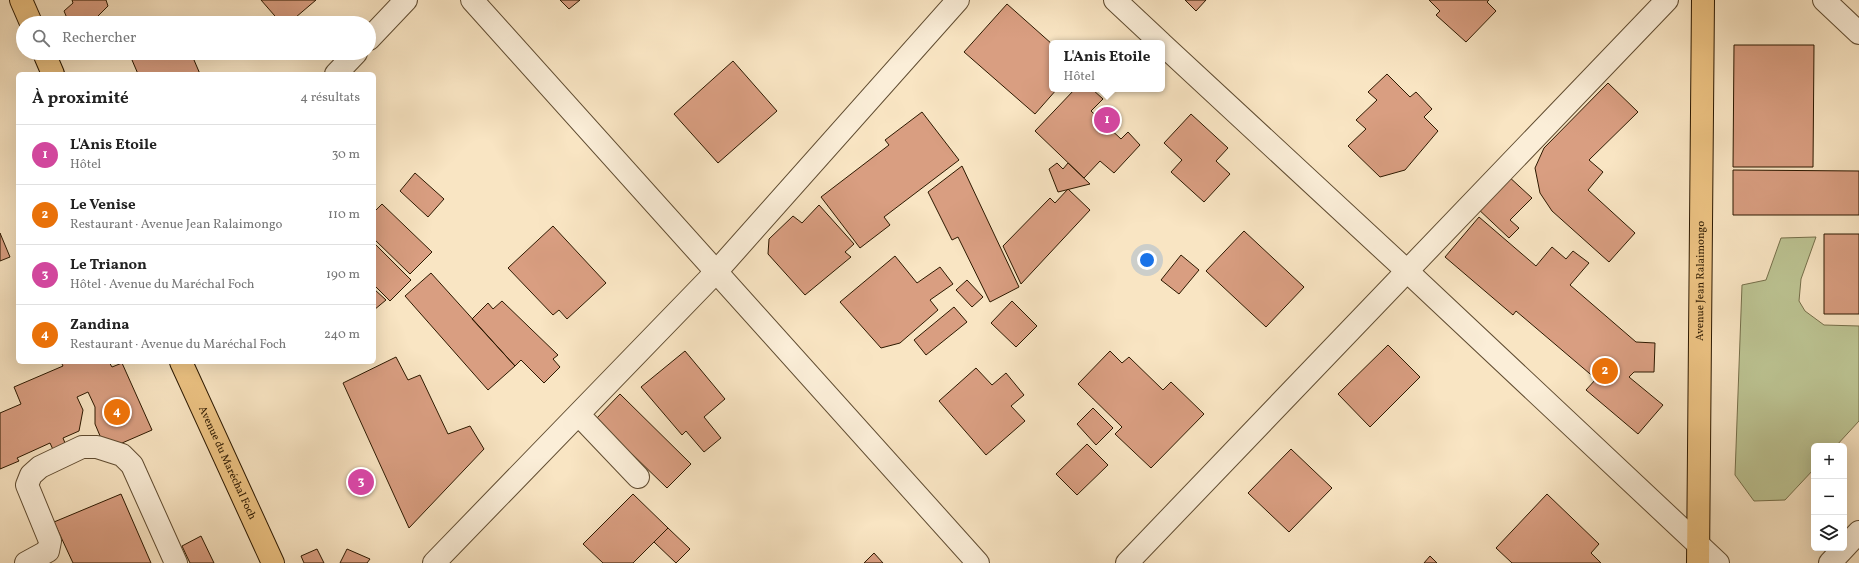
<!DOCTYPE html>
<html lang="fr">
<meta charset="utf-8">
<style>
body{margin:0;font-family:Vollkorn,serif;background:#f6f6f6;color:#222}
.controls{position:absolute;right:12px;bottom:12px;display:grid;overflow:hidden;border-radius:6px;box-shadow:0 4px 16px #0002}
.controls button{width:36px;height:36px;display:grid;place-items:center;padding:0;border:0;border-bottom:1px solid #e0e0e0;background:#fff;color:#222;font:20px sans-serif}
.you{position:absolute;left:1147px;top:260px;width:14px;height:14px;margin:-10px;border:3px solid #fff;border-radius:50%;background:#1a73e8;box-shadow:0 0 0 6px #1a73e833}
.badge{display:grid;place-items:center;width:26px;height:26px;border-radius:50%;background:#1a73e8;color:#fff;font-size:13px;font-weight:700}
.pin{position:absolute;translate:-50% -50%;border:2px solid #fff;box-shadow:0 1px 4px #0006}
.popup{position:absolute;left:1049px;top:40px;width:116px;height:52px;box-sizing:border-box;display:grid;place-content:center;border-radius:6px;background:#fff;filter:drop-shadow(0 1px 3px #0005);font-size:13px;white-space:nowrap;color:#767676}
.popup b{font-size:15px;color:#222}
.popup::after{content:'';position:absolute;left:50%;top:100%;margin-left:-8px;border:8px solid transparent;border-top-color:#fff}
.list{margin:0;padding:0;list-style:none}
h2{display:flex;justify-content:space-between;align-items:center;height:52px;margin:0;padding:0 16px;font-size:17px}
h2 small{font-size:13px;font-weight:400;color:#767676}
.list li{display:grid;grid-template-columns:26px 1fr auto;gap:12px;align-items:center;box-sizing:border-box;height:60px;padding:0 16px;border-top:1px solid #e0e0e0}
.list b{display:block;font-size:15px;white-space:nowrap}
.list p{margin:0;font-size:13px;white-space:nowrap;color:#767676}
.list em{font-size:13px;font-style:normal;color:#767676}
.icon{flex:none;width:22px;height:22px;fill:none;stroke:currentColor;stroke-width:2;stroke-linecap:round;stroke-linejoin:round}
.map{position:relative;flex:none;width:1859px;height:563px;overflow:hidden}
.search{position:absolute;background:#fff;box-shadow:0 4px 16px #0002;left:16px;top:16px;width:360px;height:44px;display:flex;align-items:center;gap:10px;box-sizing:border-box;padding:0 14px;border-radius:22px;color:#767676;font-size:15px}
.panel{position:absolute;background:#fff;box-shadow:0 4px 16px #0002;left:16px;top:72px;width:360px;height:292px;border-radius:6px}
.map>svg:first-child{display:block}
.green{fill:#bdc594;stroke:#756f4a}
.building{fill:#d99e81;stroke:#2d1900}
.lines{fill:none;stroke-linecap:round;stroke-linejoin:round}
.minor-casing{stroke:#604c31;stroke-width:24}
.major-casing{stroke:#2d1900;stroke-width:24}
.minor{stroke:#fbeed8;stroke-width:22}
.major{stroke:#ecc282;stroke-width:22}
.labels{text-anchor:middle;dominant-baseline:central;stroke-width:4;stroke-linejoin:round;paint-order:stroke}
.street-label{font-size:11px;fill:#2d1900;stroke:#fbeed8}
</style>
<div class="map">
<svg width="1859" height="563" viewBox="0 0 1859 563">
<rect width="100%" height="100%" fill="#f9e5c3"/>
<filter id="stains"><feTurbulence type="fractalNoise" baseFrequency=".005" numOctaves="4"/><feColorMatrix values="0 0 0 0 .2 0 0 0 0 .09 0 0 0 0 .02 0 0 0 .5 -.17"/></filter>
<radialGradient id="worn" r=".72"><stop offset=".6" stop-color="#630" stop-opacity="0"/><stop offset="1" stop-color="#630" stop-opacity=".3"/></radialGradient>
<path class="green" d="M1816 237 1801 279 1799 301 1805 311 1824 325 1859 326V421L1836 446H1814V469L1785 500 1754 501 1735 475 1742 285 1766 280 1781 238Z"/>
<path class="building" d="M72 0H106L108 6 91 23H69L64 11 73 3Z
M261 0H316L289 23H281Z
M560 0H580L569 9Z
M1185 0H1206L1196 11Z
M1429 0H1489L1487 2 1496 11 1466 42 1436 15 1440 11Z
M1007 4 1052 44V89H1057L1035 114 964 52Z
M1734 45H1814L1813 167H1733Z
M129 53H191L200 74H138Z
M733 61 777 111 718 163 674 114Z
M1387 74 1410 97 1416 92 1432 109 1424 117 1438 131 1405 170 1380 177 1348 146 1366 129 1356 120 1377 100 1368 92Z
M1608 83 1638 112 1589 160 1603 172 1588 190 1635 233 1609 262 1552 211 1540 193 1535 168 1544 148Z
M1075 89H1092L1103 99 1091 111 1121 139 1128 132 1140 145 1114 173 1100 161 1084 178 1035 131Z
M922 112 959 160 884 217 890 225 860 248 821 197 889 145 885 140Z
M1191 114 1228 148 1216 161 1230 174 1204 202 1171 172 1182 160 1164 143Z
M1057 163 1063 169 1068 163 1090 184 1058 192 1049 169Z
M962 166 1019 287 990 302 958 237 952 240 928 192Z
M1733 170 1859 171V215H1733Z
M415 173 444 199 428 217 400 191Z
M1507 175 1532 198 1510 220 1519 228 1509 238 1476 207Z
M1068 189 1090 210 1021 284 1003 246 1050 198 1055 203Z
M382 204 432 252 410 274 374 239V212Z
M819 205 854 244 845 252 851 257 805 295 768 254 769 239 793 216 802 223Z
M1479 217 1536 266 1552 247 1566 259 1573 251 1589 263 1570 285 1636 342 1655 343 1654 372H1634L1629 377 1663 405 1638 434 1586 390 1596 379 1516 311 1513 315 1445 257Z
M553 226 606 283 567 319 559 310 553 315 508 268Z
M1244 231 1304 287 1266 327 1206 271Z
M0 233 10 257 0 261Z
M1824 234H1859V314H1824Z
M374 243 411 280 390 301 374 285Z
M1181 255 1199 270 1179 294 1161 280Z
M895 256 917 283 940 267 953 284 930 300 938 310 900 343 881 348 840 302Z
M431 273 515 366 488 390 405 296Z
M967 280 983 297 972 307 956 290Z
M374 289 386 300 374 310Z
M502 301 558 355 553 359 560 367 544 383 521 360 515 366 472 319 488 303 493 309Z
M1012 301 1037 326 1016 347 991 323Z
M954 307 967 322 926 355 914 340Z
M1388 345 1420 377 1370 427 1338 394Z
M685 351 725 399 704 417 721 438 704 452 686 431 682 435 641 387Z
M1110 351 1122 363 1129 357 1163 390 1171 382 1204 414 1151 468 1115 434 1122 427 1078 384Z
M396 357 408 380 420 375 448 434 470 426 484 449 409 528 343 383Z
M61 362H109L112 367 122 363 152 430 106 450 95 424V407L88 392 77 397 83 410 79 431 63 438 67 448 55 454 50 443 17 458 19 461 0 469V413L21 404 14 387 63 366Z
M976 368 992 385 1006 373 1024 395 1011 406 1025 421 986 455 939 401Z
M620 394 691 464 667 488 596 419Z
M1093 408 1113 428 1096 445 1077 424Z
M1087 444 1108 465 1077 495 1056 474Z
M1291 449 1332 488 1289 532 1248 493Z
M121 494 151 563H73L54 522Z
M633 494 668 528 633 563H603L583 544Z
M1547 494 1599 544 1591 553 1601 563H1512L1496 548Z
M668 528 690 549 676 563 654 542Z
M201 536 214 563H190L182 546Z
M317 549 324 563H304L301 556Z
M347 549 370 559 367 563H340Z
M874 553 883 563H864Z
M1430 556 1437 563H1424Z"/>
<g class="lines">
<defs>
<path id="minor" d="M472 0 978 563
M1115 0 1161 43
M1824 0 1859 33
M369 39 406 0
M1162 44 1407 271 1718 563
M336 74 356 53
M579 415 638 477
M1844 548 1859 532
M26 563 48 551 50 541 27 485 31 475 40 467 82 447H97L122 455 132 465 176 563
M434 563 716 272 958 0
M1127 563 1667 0
M1830 563 1844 548"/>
<g id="major">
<path d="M21 0 31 23"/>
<path d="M44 53 53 74"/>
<path id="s1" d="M181 362 273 563"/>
<path id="s2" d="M1698 563 1703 0"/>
</g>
</defs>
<use href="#minor" class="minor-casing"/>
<use href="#major" class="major-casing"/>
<use href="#minor" class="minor"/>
<use href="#major" class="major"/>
</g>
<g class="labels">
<g class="street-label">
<text stroke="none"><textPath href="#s2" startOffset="282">Avenue Jean Ralaimongo</textPath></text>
<text stroke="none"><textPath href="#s1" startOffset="111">Avenue du Maréchal Foch</textPath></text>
</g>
</g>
<rect width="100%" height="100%" filter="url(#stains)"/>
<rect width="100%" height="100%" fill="url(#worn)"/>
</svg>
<div class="controls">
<button>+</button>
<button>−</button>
<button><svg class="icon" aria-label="layers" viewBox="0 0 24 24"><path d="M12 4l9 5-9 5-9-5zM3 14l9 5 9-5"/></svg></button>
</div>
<div class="you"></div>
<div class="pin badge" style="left:1107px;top:120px;background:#d1479c">1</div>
<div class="popup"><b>L'Anis Etoile</b>Hôtel</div>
<div class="pin badge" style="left:1605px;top:371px;background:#e8710a">2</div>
<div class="pin badge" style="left:361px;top:482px;background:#d1479c">3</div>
<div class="pin badge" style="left:117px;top:412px;background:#e8710a">4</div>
<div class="search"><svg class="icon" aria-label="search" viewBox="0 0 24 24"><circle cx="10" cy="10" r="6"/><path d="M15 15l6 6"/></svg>Rechercher</div>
<section class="panel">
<h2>À proximité<small>4 résultats</small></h2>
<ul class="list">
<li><span class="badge" style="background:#d1479c">1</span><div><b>L'Anis Etoile</b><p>Hôtel</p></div><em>30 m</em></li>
<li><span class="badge" style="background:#e8710a">2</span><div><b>Le Venise</b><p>Restaurant · Avenue Jean Ralaimongo</p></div><em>110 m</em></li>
<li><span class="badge" style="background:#d1479c">3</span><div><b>Le Trianon</b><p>Hôtel · Avenue du Maréchal Foch</p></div><em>190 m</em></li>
<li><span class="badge" style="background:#e8710a">4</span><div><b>Zandina</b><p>Restaurant · Avenue du Maréchal Foch</p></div><em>240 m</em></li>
</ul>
</section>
</div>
